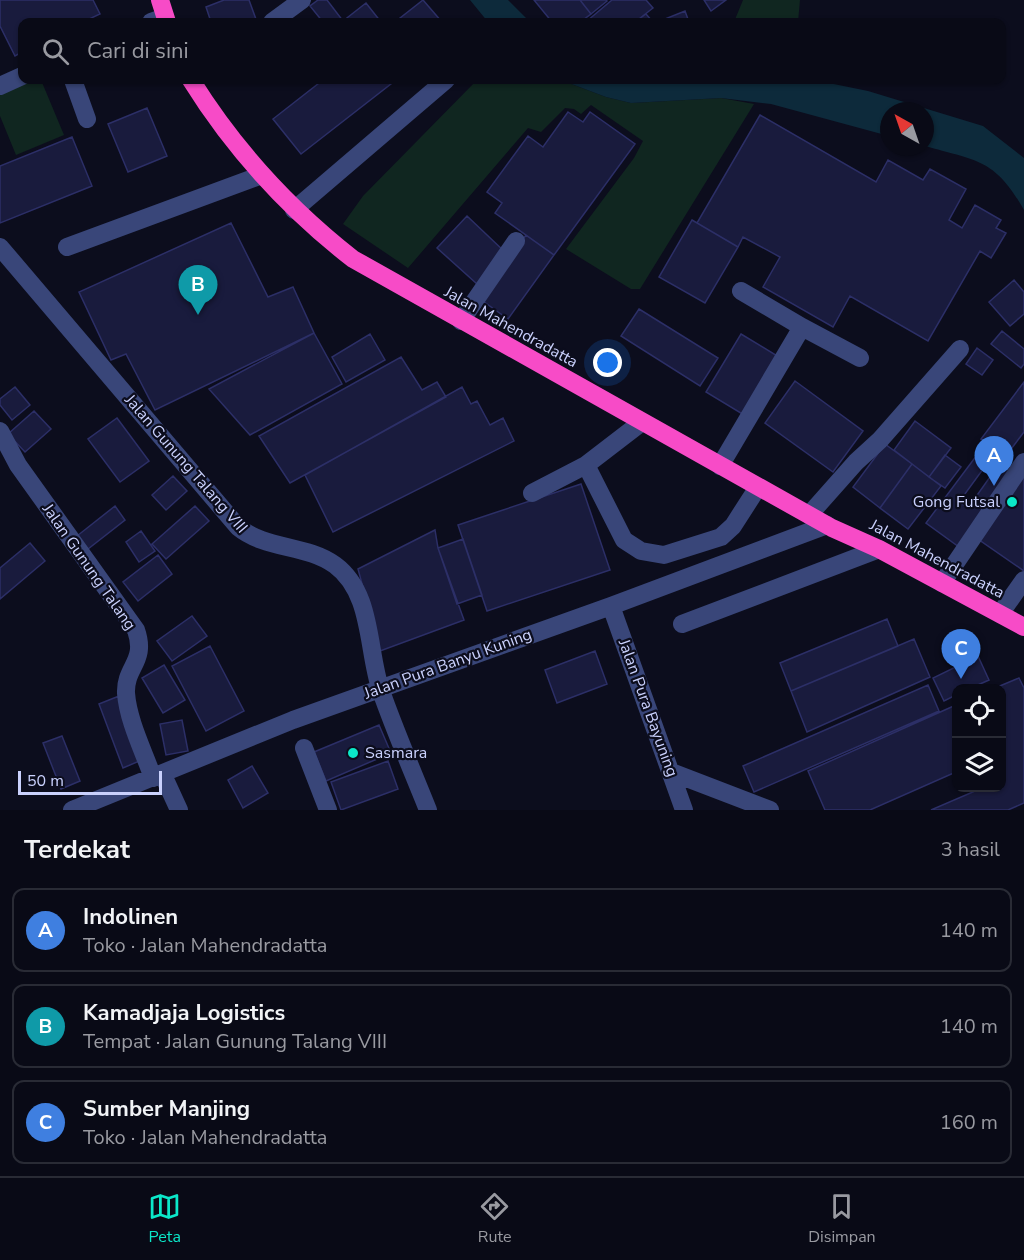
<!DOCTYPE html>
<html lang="id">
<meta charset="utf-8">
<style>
body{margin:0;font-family:"Nunito Sans",sans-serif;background:#171823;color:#f1f3f6}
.controls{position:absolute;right:18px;bottom:18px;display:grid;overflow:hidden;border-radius:12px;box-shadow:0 2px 4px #0004}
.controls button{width:54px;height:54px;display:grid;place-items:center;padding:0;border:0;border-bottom:2px solid #292b35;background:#090a16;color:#f1f3f6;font:30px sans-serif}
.compass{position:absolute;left:880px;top:102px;width:54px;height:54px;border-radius:50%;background:#090a16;box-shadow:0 2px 4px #0004;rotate:320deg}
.scale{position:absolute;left:18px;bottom:15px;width:144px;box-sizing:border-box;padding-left:6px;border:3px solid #cad1fd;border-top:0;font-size:16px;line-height:21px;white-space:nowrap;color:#cad1fd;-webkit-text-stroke:4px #0c0d1d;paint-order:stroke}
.you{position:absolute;left:608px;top:363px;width:21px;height:21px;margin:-15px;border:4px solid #fff;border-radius:50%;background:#1a73e8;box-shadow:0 0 0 9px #1a73e833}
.badge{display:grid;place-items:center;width:39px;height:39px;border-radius:50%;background:#0be8c9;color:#fff;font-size:20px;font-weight:700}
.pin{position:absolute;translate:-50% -50px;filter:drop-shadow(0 2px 3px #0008)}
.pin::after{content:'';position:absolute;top:32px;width:21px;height:18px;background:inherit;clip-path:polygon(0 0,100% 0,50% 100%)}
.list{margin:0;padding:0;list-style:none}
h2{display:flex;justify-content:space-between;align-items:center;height:78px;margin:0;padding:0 24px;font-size:26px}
h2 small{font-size:20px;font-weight:400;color:#999aa1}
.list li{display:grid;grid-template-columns:39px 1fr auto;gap:18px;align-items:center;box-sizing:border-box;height:84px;margin:0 12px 12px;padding:0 12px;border:2px solid #292b35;border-radius:12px}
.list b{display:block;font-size:22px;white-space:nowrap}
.list p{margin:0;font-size:20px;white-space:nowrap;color:#999aa1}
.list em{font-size:20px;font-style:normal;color:#999aa1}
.icon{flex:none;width:33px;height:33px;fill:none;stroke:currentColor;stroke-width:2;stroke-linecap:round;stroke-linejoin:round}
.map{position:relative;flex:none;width:1024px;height:810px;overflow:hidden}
.search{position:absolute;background:#090a16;box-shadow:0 2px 4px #0004;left:18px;right:18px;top:18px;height:66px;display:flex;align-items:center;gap:15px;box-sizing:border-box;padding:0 21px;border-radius:12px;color:#999aa1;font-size:22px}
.sheet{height:366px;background:#090a16}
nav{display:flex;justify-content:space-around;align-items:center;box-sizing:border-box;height:84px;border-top:2px solid #292b35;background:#090a16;font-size:16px;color:#999aa1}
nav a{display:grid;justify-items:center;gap:3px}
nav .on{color:#0be8c9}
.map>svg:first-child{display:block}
.green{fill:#102620}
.water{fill:#0d2a3b}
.building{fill:#191b3d;stroke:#2c2f67;stroke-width:1.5}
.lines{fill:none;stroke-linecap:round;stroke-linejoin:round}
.minor{stroke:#394679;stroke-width:18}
.highway{stroke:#f74bc7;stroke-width:18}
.poi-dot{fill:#0be8c9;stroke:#0c0d1d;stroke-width:2}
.labels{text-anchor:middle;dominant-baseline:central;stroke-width:4.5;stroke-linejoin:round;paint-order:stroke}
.street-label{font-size:16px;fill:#cad1fd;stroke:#0c0d1d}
.poi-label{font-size:16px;fill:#cad1fd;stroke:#0c0d1d;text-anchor:end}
</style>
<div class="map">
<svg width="1024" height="810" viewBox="0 0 1024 810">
<rect width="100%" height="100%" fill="#0c0d1d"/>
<path class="green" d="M743 0H800L798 22H734Z
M27 80H41L64 135 16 155 0 116V91Z
M477 80H561L606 97 631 103 721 98 754 104 640 289H631L566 249 634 158 643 141 591 105 581 114 574 109 565 108 541 132 528 128 408 268 343 224 363 196Z"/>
<path class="water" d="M470 0H508L530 22H488Z
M561 80H814L868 91 983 126 1024 158V210C995 159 978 161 925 146V111H889V136L771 104 721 98 631 103 606 97Z"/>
<path class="building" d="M0 0H93L100 14 83 22H22V52L15 56 0 26Z
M224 0H249L257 22H211L206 7Z
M318 0H327L343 21 366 3 381 22H323L310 6Z
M423 0 442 22H395Z
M534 0H580L591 14 580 22H552Z
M580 0H606L607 1 591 14Z
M612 0H646L653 8 635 22H588L587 21Z
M704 0H726L711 11Z
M685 11 689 22H661L660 21Z
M646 14 653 22H635Z
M323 80H396L301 154 273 119Z
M147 108 167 156 128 172 108 124Z
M568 112 583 122 590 112 635 144 554 255 495 213 502 203 487 192 528 136 543 147Z
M760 115 876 182 888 160 923 180 930 169 966 189 949 220 962 228 975 205 1001 220 996 228 1006 233 991 258 980 251 928 341 850 296 833 327 763 287 780 257 743 237 738 247 697 223Z
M72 137 92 186 0 223V166Z
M467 216 506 253 477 284 437 248Z
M692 220 738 247 705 303 659 277Z
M231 223 268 297 293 287 314 333 155 410 126 354 111 360 79 292Z
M526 235 554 255 508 319 480 299Z
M1014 280 1024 292V314L1010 326 989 302Z
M639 309 718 358 700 386 621 336Z
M1002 331 1024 349V364L1021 368 991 344Z
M314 333 342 384 250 435 209 389Z
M370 334 385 360 346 382 332 357Z
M741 334 779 357 744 415 706 392Z
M977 348 993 360 982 375 966 364Z
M401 357 422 390 437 382 446 397 290 483 259 436Z
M795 381 863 431 833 472 765 423Z
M1024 382V432L1005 457 981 439Z
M15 387 30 405 12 420 0 405V399Z
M462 387 471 404 477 401 490 425 503 418 514 441 333 532 305 475Z
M34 411 51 429 25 452 8 434Z
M117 418 149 461 120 482 88 439Z
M915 421 951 448 929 477 894 450Z
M986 443 997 450 959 502 968 508 1002 460 1015 470 959 547 926 523Z
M885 444 912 464 880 508 853 487Z
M945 455 961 467 945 488 929 477Z
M912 464 941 486 908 529 880 508Z
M1024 468V571L975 537Z
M173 476 187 491 166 510 152 495Z
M581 484 610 570 487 611 458 525Z
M115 506 125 520 88 549 77 536Z
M195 506 209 521 166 559 152 544Z
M435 530 438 548 464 620 380 651 358 569Z
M141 531 155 551 139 562 126 542Z
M463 539 482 595 457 604 438 548Z
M30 543 45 561 0 599V568Z
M158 555 172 574 138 601 123 582Z
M192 616 207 636 172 661 157 641Z
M887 619 898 646 791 691 780 663Z
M914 639 930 677 807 732 791 691Z
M210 646 244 711 206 731 172 666Z
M595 651 607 684 557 703 545 670Z
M978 656 989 680 971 688H956V695L944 701 933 678Z
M164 665 185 700 163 713 142 678Z
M1019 678 1024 688V803L1008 810H931L982 788H1002V688H995Z
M928 685 939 711 754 792 743 766Z
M119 696 144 759 123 768 99 704Z
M956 705V772L870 810H825L808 771Z
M182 720 188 751 166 755 160 724Z
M379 725 391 753 326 781 314 752Z
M62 736 80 781 61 789 43 743Z
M388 761 398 789 341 810 331 782Z
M252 766 268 793 243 808 228 780Z"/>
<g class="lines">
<path class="minor" d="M151 22 165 17
M272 22 302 0
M73 80 87 119
M0 86 22 76
M294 210 446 80
M0 247 238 527C266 550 306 544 335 565 373 593 367 650 381 691 395 731 412 770 428 810
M67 247 262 175
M461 321 516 241
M802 327 860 358
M0 431 18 465 136 630C147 662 125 666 126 693 128 721 144 752 153 778
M586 465 624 540 641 551 664 555 721 537 733 526 758 487
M720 466 802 327 741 291
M532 493 586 465 642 422
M809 515 856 462 880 440 960 349
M942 583 1024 462
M611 606 684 810
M1000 614 1024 580
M682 624 879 549
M304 748 328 810
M671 772 770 810
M163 775 179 810
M72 810 293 720 611 606 827 525"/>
<path class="highway" d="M160 0 167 22
M191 80C234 149 289 209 353 259L832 528 879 549 1024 627"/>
</g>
<g class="poi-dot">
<circle cx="1012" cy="502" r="6"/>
<circle cx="353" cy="753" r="6"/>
</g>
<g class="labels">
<g class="street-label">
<text transform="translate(511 327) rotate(29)">Jalan Mahendradatta</text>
<text transform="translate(186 464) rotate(49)">Jalan Gunung Talang VIII</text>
<text transform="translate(937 559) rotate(28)">Jalan Mahendradatta</text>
<text transform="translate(89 567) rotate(55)">Jalan Gunung Talang</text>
<text transform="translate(448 664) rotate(-20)">Jalan Pura Banyu Kuning</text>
<text transform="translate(648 708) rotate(70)">Jalan Pura Bayuning</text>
</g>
<g class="poi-label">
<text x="1000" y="502">Gong Futsal</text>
<text x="365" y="753" text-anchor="start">Sasmara</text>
</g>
</g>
</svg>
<div class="controls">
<button><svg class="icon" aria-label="locate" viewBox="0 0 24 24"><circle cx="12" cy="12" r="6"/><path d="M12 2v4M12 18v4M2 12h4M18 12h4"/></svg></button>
<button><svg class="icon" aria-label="layers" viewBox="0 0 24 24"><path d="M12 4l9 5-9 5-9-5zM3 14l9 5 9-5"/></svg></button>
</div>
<svg class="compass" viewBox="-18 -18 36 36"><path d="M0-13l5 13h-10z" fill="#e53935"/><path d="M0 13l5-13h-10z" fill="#999aa1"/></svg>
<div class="scale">50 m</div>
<div class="you"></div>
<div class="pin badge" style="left:994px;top:486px;background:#3f7fe0">A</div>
<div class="pin badge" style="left:198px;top:315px;background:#0f9aa8">B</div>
<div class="pin badge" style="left:961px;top:679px;background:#3f7fe0">C</div>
<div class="search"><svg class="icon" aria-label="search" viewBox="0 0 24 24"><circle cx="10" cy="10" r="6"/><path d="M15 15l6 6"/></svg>Cari di sini</div>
</div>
<section class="sheet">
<h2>Terdekat<small>3 hasil</small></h2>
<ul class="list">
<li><span class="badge" style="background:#3f7fe0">A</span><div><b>Indolinen</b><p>Toko · Jalan Mahendradatta</p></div><em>140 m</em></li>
<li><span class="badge" style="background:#0f9aa8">B</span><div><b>Kamadjaja Logistics</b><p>Tempat · Jalan Gunung Talang VIII</p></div><em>140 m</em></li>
<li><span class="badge" style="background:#3f7fe0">C</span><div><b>Sumber Manjing</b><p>Toko · Jalan Mahendradatta</p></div><em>160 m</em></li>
</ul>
</section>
<nav>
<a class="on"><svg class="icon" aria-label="map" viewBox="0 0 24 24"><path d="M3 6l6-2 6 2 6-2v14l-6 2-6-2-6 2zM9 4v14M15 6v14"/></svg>Peta</a>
<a><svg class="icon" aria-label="directions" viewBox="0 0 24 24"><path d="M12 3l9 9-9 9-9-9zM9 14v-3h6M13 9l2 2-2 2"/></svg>Rute</a>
<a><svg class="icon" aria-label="saved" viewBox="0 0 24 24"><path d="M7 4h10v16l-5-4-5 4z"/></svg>Disimpan</a>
</nav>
